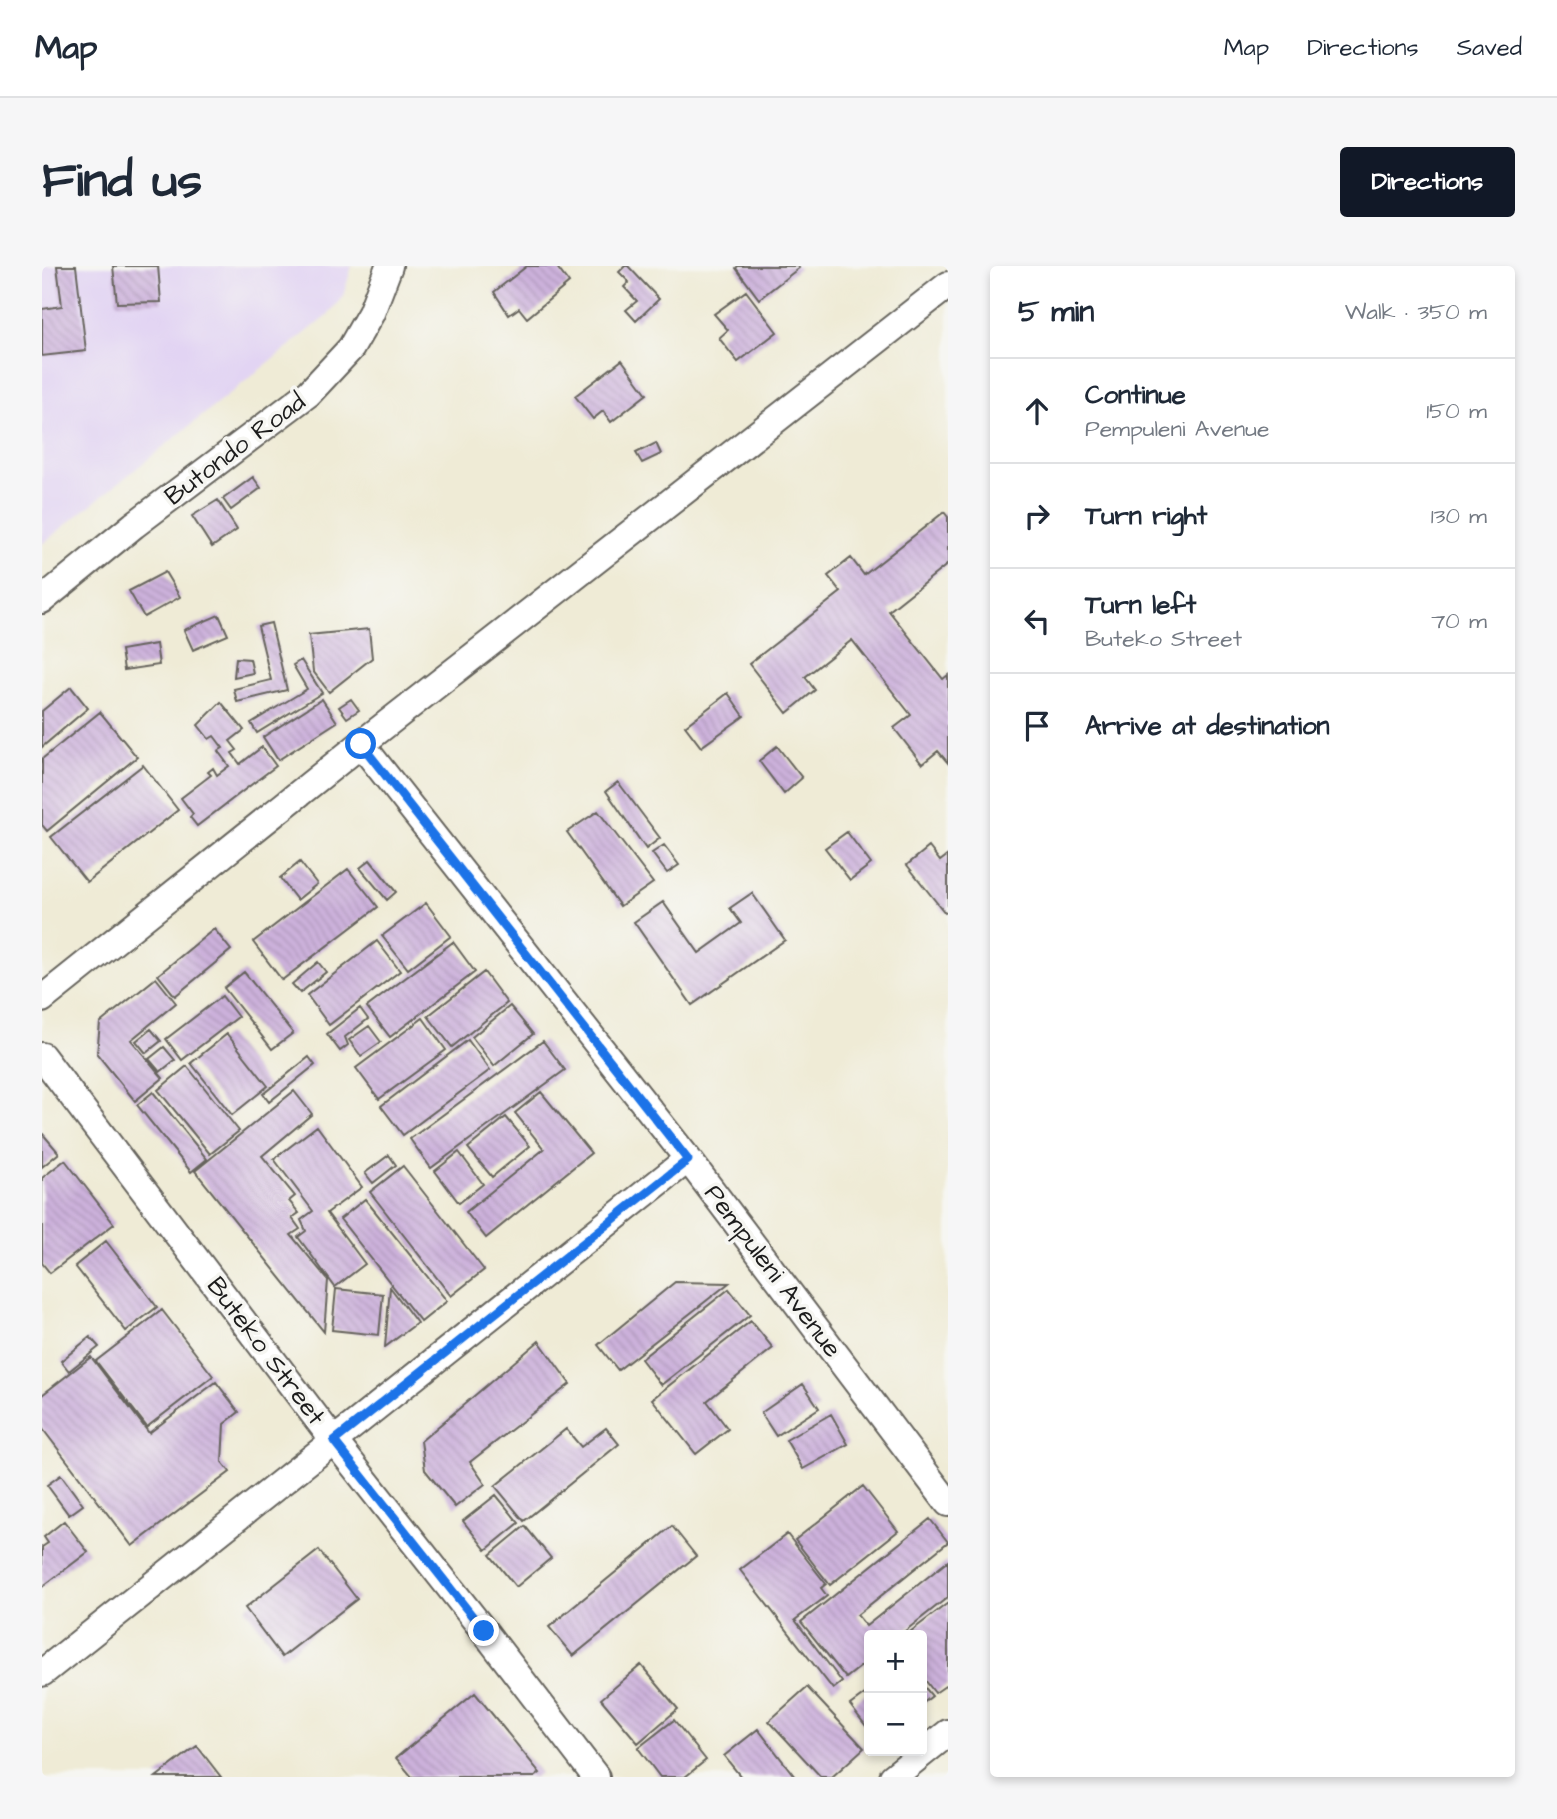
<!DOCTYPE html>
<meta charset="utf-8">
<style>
body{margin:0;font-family:"Architects Daughter",sans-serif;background:#f6f6f7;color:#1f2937}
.controls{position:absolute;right:21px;bottom:21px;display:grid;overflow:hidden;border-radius:7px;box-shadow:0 4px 10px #0003}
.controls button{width:63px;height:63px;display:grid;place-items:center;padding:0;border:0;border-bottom:2px solid #e0e1e3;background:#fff;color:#1f2937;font:35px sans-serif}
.stop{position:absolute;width:21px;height:21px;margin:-16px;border:5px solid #1a73e8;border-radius:50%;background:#fff}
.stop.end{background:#1a73e8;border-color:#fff;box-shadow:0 2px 7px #0008}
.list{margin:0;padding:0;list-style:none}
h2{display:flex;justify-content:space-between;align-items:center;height:91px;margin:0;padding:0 28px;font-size:30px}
h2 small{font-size:23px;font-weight:400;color:#747a83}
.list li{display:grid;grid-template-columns:46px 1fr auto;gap:21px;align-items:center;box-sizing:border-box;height:105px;padding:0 28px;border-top:2px solid #e0e1e3}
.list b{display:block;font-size:26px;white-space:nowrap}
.list p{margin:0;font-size:23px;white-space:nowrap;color:#747a83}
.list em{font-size:23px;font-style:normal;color:#747a83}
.icon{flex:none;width:38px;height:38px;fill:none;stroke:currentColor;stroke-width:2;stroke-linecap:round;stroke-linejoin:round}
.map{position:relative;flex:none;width:906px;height:1511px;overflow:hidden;border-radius:7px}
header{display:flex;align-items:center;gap:42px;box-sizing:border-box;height:98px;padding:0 35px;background:#fff;border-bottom:2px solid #e0e1e3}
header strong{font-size:33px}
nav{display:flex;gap:38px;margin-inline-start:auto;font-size:24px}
.intro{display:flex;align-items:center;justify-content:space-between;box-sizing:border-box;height:168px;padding:0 42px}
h1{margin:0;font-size:49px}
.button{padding:18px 32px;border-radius:7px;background:#111827;color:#fff;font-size:24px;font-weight:700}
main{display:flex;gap:42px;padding:0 42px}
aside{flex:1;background:#fff;border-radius:7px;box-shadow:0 4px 10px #0003}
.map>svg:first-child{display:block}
.built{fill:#e2d4f3}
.building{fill:url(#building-back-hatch)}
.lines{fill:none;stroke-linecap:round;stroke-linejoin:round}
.minor-casing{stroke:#66645d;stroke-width:30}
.minor{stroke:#fff;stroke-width:26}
.route{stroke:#1a73e8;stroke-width:9}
.labels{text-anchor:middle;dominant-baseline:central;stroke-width:7;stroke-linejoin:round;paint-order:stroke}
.street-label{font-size:26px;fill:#1c1c1c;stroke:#f6f6f2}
</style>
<header>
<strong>Map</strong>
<nav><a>Map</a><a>Directions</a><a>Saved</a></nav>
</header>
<div class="intro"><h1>Find us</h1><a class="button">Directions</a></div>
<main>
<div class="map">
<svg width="906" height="1511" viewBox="0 0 906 1511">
<defs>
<pattern id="building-back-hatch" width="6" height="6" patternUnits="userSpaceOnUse" patternTransform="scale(1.75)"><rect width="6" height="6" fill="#ccb1db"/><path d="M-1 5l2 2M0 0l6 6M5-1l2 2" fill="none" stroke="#af98bb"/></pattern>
</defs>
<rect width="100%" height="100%" fill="#f6f6f2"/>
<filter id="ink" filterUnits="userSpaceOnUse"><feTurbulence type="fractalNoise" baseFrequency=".0143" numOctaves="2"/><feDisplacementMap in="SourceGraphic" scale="14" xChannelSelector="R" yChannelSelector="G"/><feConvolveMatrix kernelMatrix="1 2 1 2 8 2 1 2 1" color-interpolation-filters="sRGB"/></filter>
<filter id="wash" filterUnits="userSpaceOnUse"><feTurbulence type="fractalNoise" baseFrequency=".00686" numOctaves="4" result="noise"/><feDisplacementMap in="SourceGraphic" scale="28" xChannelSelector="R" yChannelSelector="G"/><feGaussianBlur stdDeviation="1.57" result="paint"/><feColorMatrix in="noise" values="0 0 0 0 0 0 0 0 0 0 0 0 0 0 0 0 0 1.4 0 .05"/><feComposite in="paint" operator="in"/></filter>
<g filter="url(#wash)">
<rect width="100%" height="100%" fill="#efebd6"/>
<path class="built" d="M0 0H310L301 30 286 49 0 278Z"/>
<g id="blocks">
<path class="building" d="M15 0H34L44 85 0 90V43L20 40Z
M71 0H116L119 36 75 37Z
M485 0H514L527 17 485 52 477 42 467 49 452 26Z
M583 0H586L617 33 594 55 584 44 595 35 582 21 587 16 577 6Z
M696 0H755L757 2 717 33 694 2Z
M704 25 735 66 696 96 677 72 686 64 672 48Z
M580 94 605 128 569 156 561 145 551 153 533 130Z
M614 177 619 188 600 197 594 187Z
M211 211 219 222 189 244 181 233Z
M176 234 195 264 170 281 150 250Z
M902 246 906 251V298L847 345 901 413 906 409V497L896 485 880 498 852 462 869 449 810 374 763 411 773 424 745 447 707 398 799 326 786 310 809 292 822 309Z
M123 306 138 331 102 351 87 325Z
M177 349 186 369 151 384 142 364Z
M229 357 245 424 195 436 192 423 229 414 216 360Z
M327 363 330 392 287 426 271 405 267 369Z
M114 378 117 399 82 404 79 384Z
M194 392 208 393 211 407 192 411Z
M259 394 280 427 215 467 209 457 265 423 251 399Z
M29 421 46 442 0 481V445Z
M686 427 702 450 659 481 643 460Z
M280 433 295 456 236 494 221 471Z
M309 433 317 444 305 452 297 441Z
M179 436 202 464 188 475 195 484 190 487 198 498 220 481 234 500 155 560 148 551 151 548 139 532 169 509 166 506 171 502 175 509 187 500 176 485 181 482 172 470 167 473 156 459Z
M58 446 95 491 5 565 0 559V493Z
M735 480 760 512 742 528 717 495Z
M101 499 136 544 45 616 9 571Z
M576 516 618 572 604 583 564 525Z
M556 545 611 617 578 640 525 566Z
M805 566 829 598 808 614 783 582Z
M622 579 637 599 625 607 610 587Z
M887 581 898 595 906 589V645L903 647 865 599Z
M328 594 354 626 345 634 318 602Z
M258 596 275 618 255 634 238 612Z
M306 603 336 641 240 714 211 676Z
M710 627 743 674 650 739 592 656 621 636 657 687 699 657 688 642Z
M384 637 409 670 366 703 340 670Z
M172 663 189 684 133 730 116 709Z
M335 675 358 705 287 759 265 729Z
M411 676 433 706 348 771 325 741Z
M276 696 284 706 258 727 250 718Z
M202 706 251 767 230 783 182 722Z
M442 706 465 737 410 781 386 750Z
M114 712 134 737 89 774 121 812 93 835 55 788 58 757Z
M180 730 196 751 140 794 124 773Z
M468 740 491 768 452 800 430 771Z
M318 742 326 753 303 771 306 779 298 785 285 768Z
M381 752 404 784 337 833 314 802Z
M327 760 339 776 319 790 307 774Z
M109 763 119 775 104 787 94 775Z
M185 768 226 820 190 849 149 797Z
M426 774 448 804 361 869 339 840Z
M501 775 523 804 389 902 368 873Z
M122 781 133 794 118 806 107 793Z
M267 791 273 799 227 836 221 828Z
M145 800 197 865 168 888 116 824Z
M252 825 270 848 220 890 253 930 247 935 257 947 250 952 258 963 249 969 286 1014 282 1066 153 905Z
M111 826 165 893 149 906 95 839Z
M499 826 549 887 444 972 424 946 502 883 473 847Z
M464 851 488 880 450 911 426 882Z
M275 860 320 921 285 947 323 998 293 1021 256 971 264 965 259 954 271 945 232 893Z
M0 867 17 887 0 901Z
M417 886 441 918 417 937 393 905Z
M347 889 354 899 331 917 323 907Z
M23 894 72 958 8 1007 0 997V912Z
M361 900 442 1004 409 1030 328 926Z
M323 933 405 1035 379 1056 298 953Z
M64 975 115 1041 84 1065 33 1000Z
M633 1016 687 1017 576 1104 556 1079Z
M348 1021 375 1057 343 1081Z
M294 1023 341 1028 337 1069 290 1064Z
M687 1023 708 1049 619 1119 599 1093Z
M120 1044 171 1110 105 1161 54 1095Z
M709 1055 731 1082 665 1135 686 1163 654 1188 610 1133Z
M48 1071 57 1081 27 1105 19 1095Z
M497 1075 528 1118 428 1196 443 1218 413 1241 383 1204 379 1175Z
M49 1091 107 1167 174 1116 197 1146 182 1158 180 1196 188 1206 90 1280 0 1162V1129Z
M761 1118 777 1142 734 1170 719 1147Z
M789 1148 806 1178 761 1203 744 1174Z
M564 1162 577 1178 482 1255 453 1220 524 1163 539 1181Z
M19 1209 41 1239 27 1249 5 1219Z
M821 1220 856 1265 788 1319 753 1274Z
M454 1229 477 1257 444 1284 421 1255Z
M888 1253 906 1276 815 1349 824 1360 906 1295V1331L858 1369H827V1394L804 1412 759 1356Z
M22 1255 46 1286 0 1321V1281L6 1277 2 1271Z
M483 1260 509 1292 474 1321 448 1289Z
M630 1260 654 1290 531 1390 507 1361Z
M745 1268 784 1318 779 1322 785 1330 753 1354 800 1416 791 1423 698 1304Z
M277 1284 315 1333 240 1391 203 1342Z
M906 1337V1418L893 1427 880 1410V1369H864Z
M599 1399 636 1443 596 1477 559 1433Z
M880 1418 890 1430 880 1438Z
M765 1421 822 1482 790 1511H779L727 1455Z
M827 1425V1464L808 1439Z
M433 1427 498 1507 493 1511H370L354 1492Z
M632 1454 664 1494 643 1511H618L596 1482Z
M716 1463 753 1511H699L682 1490Z
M155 1480 179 1511H114Z"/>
</g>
</g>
<g filter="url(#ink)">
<use href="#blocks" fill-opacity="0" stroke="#66645d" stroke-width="2"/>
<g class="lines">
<defs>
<path id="minor" d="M0 334 92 259 267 127 309 82 329 47 347 0
M319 478 646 893 906 1237
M0 733 319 478 906 19
M0 790 292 1175 442 1365 554 1511
M0 1407 646 893
M851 1511 906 1467"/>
</defs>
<use href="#minor" class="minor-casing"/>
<use href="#minor" class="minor"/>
</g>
</g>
<g class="lines" filter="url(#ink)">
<path class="route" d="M319 478 646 894 292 1175 442 1365"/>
</g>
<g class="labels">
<g class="street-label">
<text transform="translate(193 183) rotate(-37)">Butondo Road</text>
<text transform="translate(731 1005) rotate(53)">Pempuleni Avenue</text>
<text transform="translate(224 1085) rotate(53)">Buteko Street</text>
</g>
</g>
</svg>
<div class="controls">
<button>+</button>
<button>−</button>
</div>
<div class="stop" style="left:319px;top:478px"></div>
<div class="stop end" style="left:442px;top:1365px"></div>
</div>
<aside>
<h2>5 min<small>Walk · 350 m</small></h2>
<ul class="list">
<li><svg class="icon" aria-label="ahead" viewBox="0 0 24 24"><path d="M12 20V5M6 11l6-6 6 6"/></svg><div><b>Continue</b><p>Pempuleni Avenue</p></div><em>150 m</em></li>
<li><svg class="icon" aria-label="right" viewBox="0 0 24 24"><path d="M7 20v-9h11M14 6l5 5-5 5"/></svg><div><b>Turn right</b></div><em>130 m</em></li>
<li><svg class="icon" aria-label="left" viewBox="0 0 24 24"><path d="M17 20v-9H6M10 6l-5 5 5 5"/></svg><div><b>Turn left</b><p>Buteko Street</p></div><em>70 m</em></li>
<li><svg class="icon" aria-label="arrive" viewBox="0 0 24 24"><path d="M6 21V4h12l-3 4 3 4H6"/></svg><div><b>Arrive at destination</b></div></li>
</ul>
</aside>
</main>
